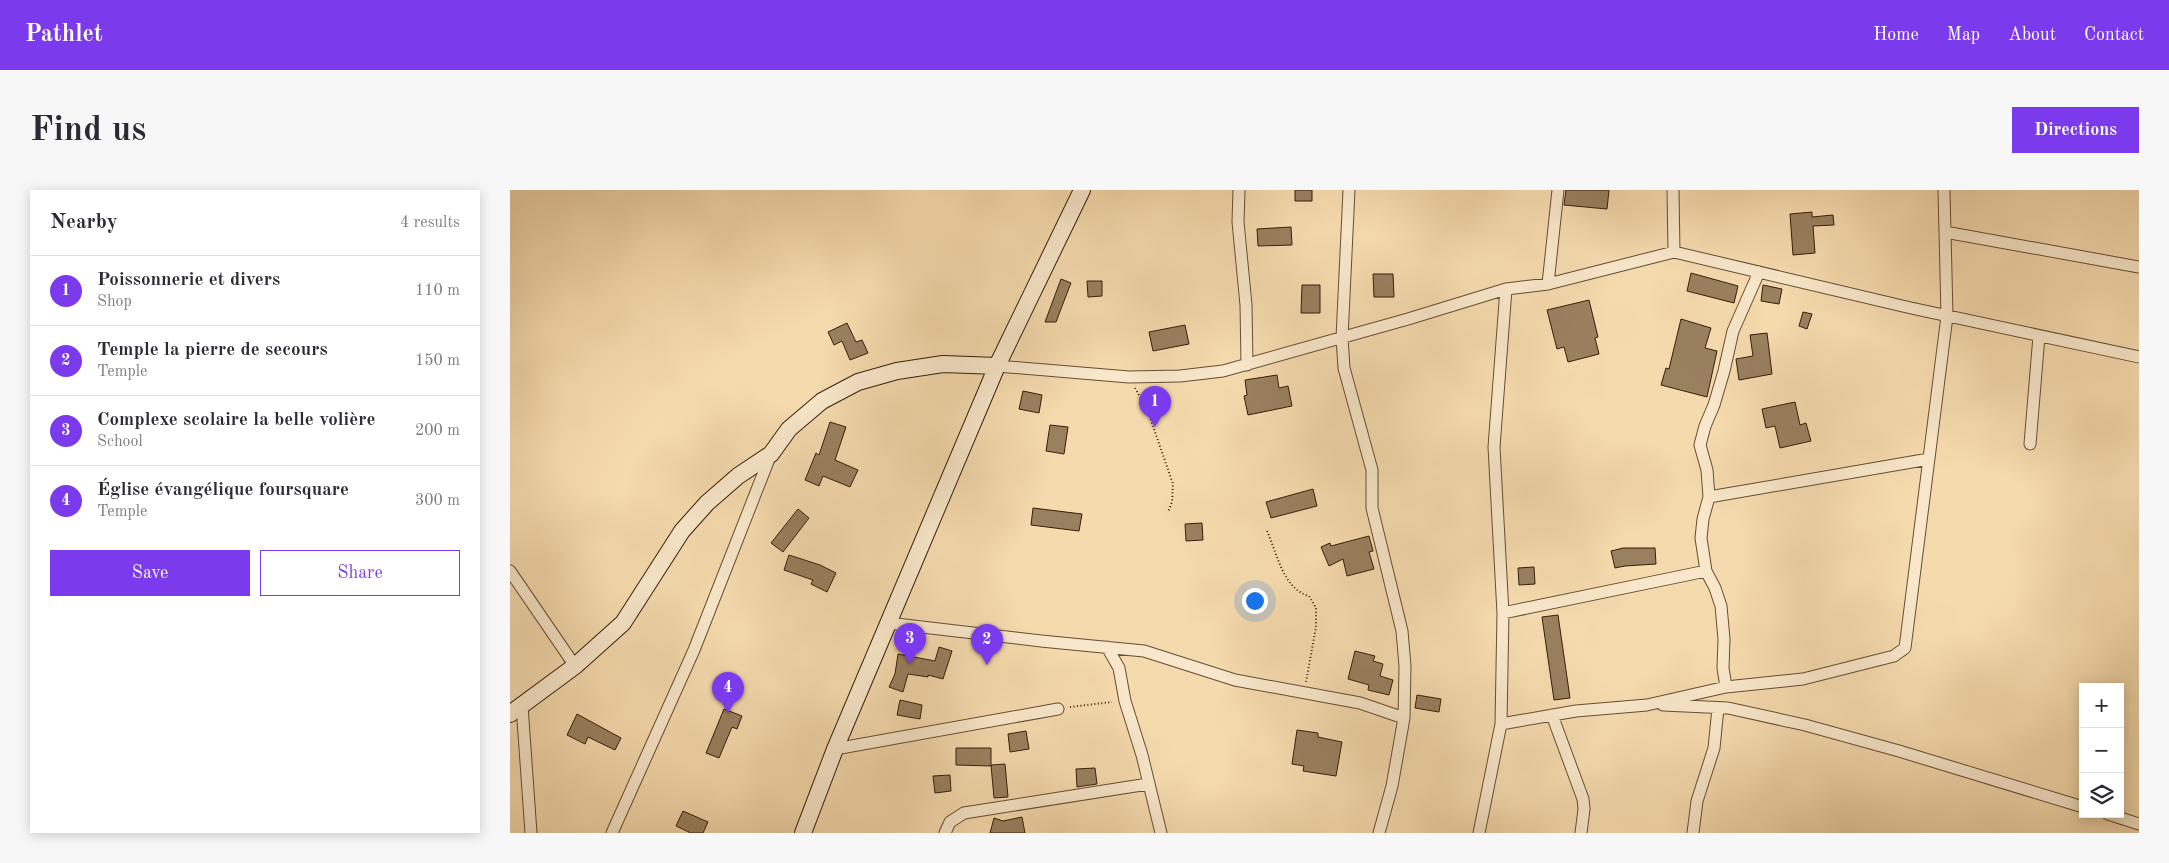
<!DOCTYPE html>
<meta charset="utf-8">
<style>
body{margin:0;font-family:"Old Standard TT",serif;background:#f7f7f7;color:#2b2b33}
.controls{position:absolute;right:15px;bottom:15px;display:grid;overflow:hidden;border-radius:0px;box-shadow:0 2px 12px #0003}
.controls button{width:45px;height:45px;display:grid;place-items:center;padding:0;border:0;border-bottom:1px solid #e1e1e2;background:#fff;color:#2b2b33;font:25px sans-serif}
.you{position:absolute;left:744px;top:410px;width:18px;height:18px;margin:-12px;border:4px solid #fff;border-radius:50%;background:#1a73e8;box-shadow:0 0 0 8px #1a73e833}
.badge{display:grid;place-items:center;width:32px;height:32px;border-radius:50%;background:#7c3aed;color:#fff;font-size:16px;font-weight:700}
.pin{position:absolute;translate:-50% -41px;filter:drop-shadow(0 1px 2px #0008)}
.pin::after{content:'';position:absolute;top:26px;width:18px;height:15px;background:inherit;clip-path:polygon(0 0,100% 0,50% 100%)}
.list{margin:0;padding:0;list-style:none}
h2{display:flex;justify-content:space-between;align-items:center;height:65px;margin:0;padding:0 20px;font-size:21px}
h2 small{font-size:16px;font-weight:400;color:#7c7c81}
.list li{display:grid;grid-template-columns:32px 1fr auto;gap:15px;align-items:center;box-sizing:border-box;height:70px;padding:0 20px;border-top:1px solid #e1e1e2}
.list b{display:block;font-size:19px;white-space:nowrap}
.list p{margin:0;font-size:16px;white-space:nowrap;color:#7c7c81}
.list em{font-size:16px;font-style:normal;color:#7c7c81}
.actions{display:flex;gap:10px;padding:15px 20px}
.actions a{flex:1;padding:11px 0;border:1px solid #7c3aed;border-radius:0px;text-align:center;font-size:18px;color:#7c3aed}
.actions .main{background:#7c3aed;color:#fff}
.icon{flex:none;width:28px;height:28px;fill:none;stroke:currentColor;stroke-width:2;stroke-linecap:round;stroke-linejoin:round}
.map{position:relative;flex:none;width:1629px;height:643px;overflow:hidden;border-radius:0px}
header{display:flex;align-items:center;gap:30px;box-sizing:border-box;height:70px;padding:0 25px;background:#7c3aed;color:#fff}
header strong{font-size:24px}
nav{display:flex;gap:28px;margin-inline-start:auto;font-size:18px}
.intro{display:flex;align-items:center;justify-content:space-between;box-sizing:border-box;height:120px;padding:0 30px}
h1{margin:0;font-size:35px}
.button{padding:12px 22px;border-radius:0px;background:#7c3aed;color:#fff;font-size:18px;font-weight:700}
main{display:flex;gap:30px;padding:0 30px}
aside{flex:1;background:#fff;border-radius:0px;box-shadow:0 2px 12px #0003}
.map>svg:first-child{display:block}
.building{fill:#99805f;stroke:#351f0a}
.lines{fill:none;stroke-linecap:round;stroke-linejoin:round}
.street-casing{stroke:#654e33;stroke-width:13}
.secondary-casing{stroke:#351f0a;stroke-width:18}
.path{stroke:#351f0a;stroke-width:2;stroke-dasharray:1 2.5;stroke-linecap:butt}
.street{stroke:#f8e7ca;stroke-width:11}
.secondary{stroke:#f8e7ca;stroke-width:16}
</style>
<header>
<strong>Pathlet</strong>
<nav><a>Home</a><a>Map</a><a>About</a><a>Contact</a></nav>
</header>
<div class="intro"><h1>Find us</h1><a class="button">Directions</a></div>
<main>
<aside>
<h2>Nearby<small>4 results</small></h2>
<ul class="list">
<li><span class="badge">1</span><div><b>Poissonnerie et divers</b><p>Shop</p></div><em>110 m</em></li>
<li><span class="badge">2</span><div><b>Temple la pierre de secours</b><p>Temple</p></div><em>150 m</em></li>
<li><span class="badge">3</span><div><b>Complexe scolaire la belle volière</b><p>School</p></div><em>200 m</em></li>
<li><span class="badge">4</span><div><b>Église évangélique foursquare</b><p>Temple</p></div><em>300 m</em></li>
</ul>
<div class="actions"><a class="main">Save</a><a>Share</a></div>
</aside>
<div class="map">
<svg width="1629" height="643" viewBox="0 0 1629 643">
<rect width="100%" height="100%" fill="#f5daad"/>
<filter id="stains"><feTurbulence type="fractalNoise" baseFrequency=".004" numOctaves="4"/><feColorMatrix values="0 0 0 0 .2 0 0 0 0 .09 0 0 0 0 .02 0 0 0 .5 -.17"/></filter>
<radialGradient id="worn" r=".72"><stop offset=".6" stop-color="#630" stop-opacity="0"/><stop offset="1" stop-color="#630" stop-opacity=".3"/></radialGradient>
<path class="building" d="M785 0H802V11H785Z
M1056 0H1099L1097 19 1054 15Z
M1302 22V27L1323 25 1324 35 1303 36 1305 63 1283 65 1280 24Z
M781 37 782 55 748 56 747 39Z
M1181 83 1228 96 1224 113 1177 101Z
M863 84H883L884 107H864Z
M551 89 561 93 554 111 546 132H535Z
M577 91H592V106L578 107Z
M792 95H810V123H791Z
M1253 95 1272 99 1269 114 1251 111Z
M1079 110 1088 147 1085 148 1089 164 1058 172 1054 157 1047 159 1037 120Z
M1293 122 1302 124 1297 139 1289 136Z
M1171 129 1201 138 1195 158 1207 161 1197 207 1151 195 1156 178 1159 179Z
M337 133 346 152 352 150 358 163 340 170 332 151 324 155 318 142Z
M675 135 679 154 643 161 639 142Z
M1257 143 1262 184 1229 190 1226 169 1243 166 1240 145Z
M767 185 769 198 778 196 782 216 738 225 734 206 737 205 735 190Z
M513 201 532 205 529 223 509 219Z
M1285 212 1290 235 1296 233 1301 251 1270 258 1265 236 1256 238 1252 219Z
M320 232 336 237 325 270 348 280 340 297 313 286 309 296 295 290 306 263 309 265Z
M540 235 558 237 554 264 536 261Z
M803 299 807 316 761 328 756 312Z
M523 318 572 324 569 341 521 335Z
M288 319 299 328 273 362 261 353Z
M692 333 693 350 676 351 675 334Z
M859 346 863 361 859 362 864 379 837 386 833 369 819 376 811 357 820 353 821 356Z
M1113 358H1145L1146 374 1115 376 1105 378 1101 361Z
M279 365 310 375 326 383 317 402 301 394 303 390 274 380Z
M1024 377 1025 394 1009 395 1008 378Z
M1048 425 1060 508 1044 510 1032 427Z
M429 457 442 461 433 489 418 485V487L398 484 393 502 379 497 385 484 388 464 425 471Z
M845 461 865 466 863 471 873 474 870 486 883 490 879 505 858 500 859 495 838 489Z
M907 505 931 509 929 522 905 518Z
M390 510 412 515 410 529 387 525Z
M214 519 232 526 227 539 222 537 209 568 196 563Z
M67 524 111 548 105 560 78 547 75 554 57 545Z
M787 540 808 543V547L832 552 826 586 793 581 794 576 782 574Z
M516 541 519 559 500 562 498 544Z
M446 558H481V576L446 575Z
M495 574 498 607 484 608 481 575Z
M585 578 587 594 567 597 566 579Z
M440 585 441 601 425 603 423 586Z
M173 621 198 632 193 643H181L166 636Z
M512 627 515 643H480L484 628 493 631Z"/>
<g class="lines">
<defs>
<path id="street" d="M729 0 728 32 736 115 737 175
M839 0 832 148 834 178 862 280V318L892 441 895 476 894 528 882 596 869 643
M1163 0 1164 62
M1435 42 1629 77
M1038 94 1048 0
M487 176 619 187 670 186 713 181 898 129 996 99 1038 94 1164 62 1401 118 1629 167
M1520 254 1529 146
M1199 307 1419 269
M0 381 65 476
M993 423 1196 381
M378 433 531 451 634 461 725 490 850 513 894 528
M597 457 609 478 615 511 632 565 651 643
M1216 497 1213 478 1214 449 1211 416 1205 398 1196 381 1191 348 1193 329 1199 307 1197 280 1190 255 1195 236 1204 215 1214 181 1223 141 1249 82
M1153 515 1218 518 1295 535 1389 561 1573 617
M12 516 21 643
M1042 525 1073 609 1074 619 1071 643
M991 534 1066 521 1137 515 1216 497 1293 489 1384 466 1395 458 1437 126 1434 0
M325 559 548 519
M1598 624 1629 634
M102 643 184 460 261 264
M435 643 440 632 454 623 638 594
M969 643 991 534 993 423 984 257 996 99
M1183 643 1187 611 1204 558 1208 518"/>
<path id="secondary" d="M0 524 65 476 113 433 172 341 197 313 228 286 261 264 279 239 312 211 348 192 387 181 433 174 487 176
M293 643 325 559 487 176 572 0"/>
</defs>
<use href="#street" class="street-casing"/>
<use href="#secondary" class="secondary-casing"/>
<path class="path" d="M625 198 637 219 663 294 662 312 658 322
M757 341C767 363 773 399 799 406L806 418V437L796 492
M560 517 602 512"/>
<use href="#street" class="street"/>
<use href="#secondary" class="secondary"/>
</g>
<rect width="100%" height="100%" filter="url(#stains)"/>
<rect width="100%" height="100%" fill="url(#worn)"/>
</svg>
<div class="controls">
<button>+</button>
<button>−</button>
<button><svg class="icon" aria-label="layers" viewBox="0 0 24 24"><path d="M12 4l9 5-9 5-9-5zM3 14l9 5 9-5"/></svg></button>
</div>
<div class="you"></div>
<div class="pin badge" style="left:645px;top:237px">1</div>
<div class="pin badge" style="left:477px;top:475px">2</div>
<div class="pin badge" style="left:400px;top:474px">3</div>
<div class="pin badge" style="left:218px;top:523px">4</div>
</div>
</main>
